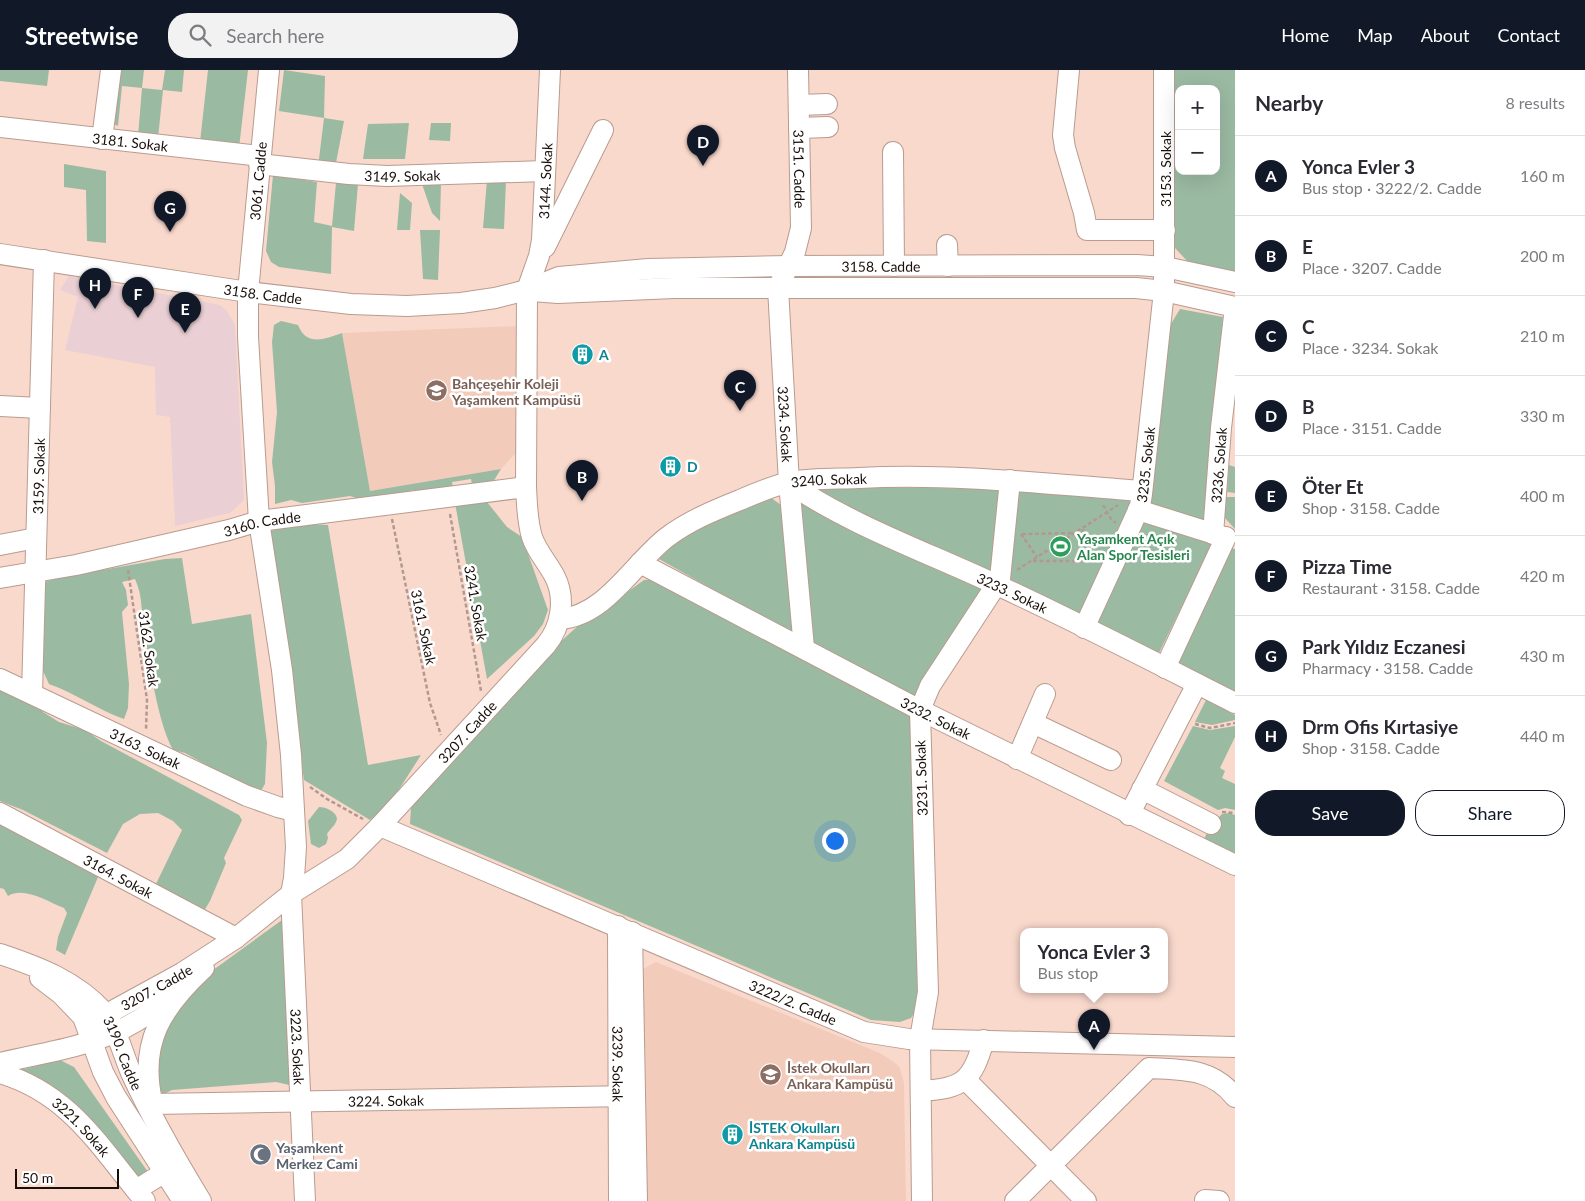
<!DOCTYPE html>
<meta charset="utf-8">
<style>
body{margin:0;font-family:Lato,sans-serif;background:#f2f2f3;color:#2b2b33}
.controls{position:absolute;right:15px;top:15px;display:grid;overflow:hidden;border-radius:10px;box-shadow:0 5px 20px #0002}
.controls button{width:45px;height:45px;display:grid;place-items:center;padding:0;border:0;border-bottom:1px solid #e1e1e2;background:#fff;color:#2b2b33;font:25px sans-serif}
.scale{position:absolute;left:15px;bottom:12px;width:104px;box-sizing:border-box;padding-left:5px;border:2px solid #190f0a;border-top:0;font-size:14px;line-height:18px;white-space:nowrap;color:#190f0a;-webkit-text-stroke:4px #fff;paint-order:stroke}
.you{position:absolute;left:834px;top:770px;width:18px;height:18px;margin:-12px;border:4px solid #fff;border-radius:50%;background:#1a73e8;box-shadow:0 0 0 8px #1a73e833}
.badge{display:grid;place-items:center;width:32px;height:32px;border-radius:50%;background:#111827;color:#fff;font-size:16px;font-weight:700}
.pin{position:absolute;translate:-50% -41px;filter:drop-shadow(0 1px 2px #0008)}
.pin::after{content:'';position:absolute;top:26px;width:18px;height:15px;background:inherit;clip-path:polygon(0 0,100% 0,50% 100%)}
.popup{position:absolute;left:1020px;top:858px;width:148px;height:65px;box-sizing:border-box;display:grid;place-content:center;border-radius:10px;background:#fff;filter:drop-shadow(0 1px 4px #0005);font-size:16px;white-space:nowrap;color:#7c7c81}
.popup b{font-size:19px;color:#2b2b33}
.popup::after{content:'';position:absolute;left:50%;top:100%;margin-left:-10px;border:10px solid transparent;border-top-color:#fff}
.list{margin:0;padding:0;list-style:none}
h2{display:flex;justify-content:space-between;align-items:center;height:65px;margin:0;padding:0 20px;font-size:21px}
h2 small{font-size:16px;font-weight:400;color:#7c7c81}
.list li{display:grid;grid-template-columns:32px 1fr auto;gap:15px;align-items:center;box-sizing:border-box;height:80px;padding:0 20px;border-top:1px solid #e1e1e2}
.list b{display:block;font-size:19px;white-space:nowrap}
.list p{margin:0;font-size:16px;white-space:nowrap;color:#7c7c81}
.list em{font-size:16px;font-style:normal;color:#7c7c81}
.actions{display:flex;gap:10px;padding:15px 20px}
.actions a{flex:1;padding:11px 0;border:1px solid #111827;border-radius:20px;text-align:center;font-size:18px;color:#111827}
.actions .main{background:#111827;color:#fff}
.icon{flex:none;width:28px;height:28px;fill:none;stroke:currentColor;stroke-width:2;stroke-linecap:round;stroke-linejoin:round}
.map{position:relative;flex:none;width:1235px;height:1131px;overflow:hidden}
header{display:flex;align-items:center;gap:30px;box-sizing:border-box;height:70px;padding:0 25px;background:#111827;color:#fff}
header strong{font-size:24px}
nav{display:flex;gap:28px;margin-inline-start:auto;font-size:18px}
.search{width:350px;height:45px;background:#f2f2f3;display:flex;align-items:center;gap:12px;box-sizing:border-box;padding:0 18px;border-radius:20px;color:#7c7c81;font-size:19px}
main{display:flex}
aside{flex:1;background:#fff}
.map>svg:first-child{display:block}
.commercial{fill:#ead0d4}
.built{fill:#f3cbbb}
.green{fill:#9bbaa2;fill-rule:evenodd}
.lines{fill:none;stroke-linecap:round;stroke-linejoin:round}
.minor-casing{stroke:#b99b8f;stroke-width:22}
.path{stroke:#b2998f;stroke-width:2.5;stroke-dasharray:4 2.5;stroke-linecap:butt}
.minor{stroke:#fff;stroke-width:20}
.labels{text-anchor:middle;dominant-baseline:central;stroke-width:5;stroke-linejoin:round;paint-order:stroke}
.street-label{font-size:14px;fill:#190f0a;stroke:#fff}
.culture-label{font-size:14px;font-weight:bold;fill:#0d838f;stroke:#fff;text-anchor:start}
.education-label{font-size:14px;font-weight:bold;fill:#785e54;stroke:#fff;text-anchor:start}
.leisure-label{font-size:14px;font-weight:bold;fill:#27864d;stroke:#fff;text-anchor:start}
.worship-label{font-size:14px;font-weight:bold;fill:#5b616d;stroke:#fff;text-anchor:start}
</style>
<header>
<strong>Streetwise</strong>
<div class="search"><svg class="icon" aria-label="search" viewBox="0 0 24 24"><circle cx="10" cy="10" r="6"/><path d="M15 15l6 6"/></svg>Search here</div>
<nav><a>Home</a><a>Map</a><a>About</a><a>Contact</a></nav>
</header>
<main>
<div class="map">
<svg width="1235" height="1131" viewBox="0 0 1235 1131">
<rect width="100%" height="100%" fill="#fad9cd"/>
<path class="commercial" d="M69 206 220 235 227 241 235 255 244 430 230 443 175 456 170 347 156 345 155 297 65 280 78 227 60 220Z"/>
<path class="built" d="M519 256V380L501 399 370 421 342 263Z
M656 892 880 983 894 992 900 998 904 1013 906 1131H641L637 902Z"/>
<path class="green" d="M0 0H49L47 16 0 11Z
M117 0H144L142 18 162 20 165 0H184L182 22 163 20 158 68 138 66 142 18 122 16 118 56 114 54Z
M208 0H248L239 78 200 72Z
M284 0 325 6 324 48 344 51 335 98 318 97 324 48 279 41Z
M1173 0H1235V205L1188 192 1175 178 1172 127ZM1179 19H1216V101H1179Z
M409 53 405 89H363L368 54Z
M431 53H451L450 71 429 70Z
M64 94 106 101V173L87 171 86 120 64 117Z
M273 105 317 112 314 152 332 156 336 113 347 111 358 114 354 161 332 157 331 204 279 197 271 192 266 181Z
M487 110H506L504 159 483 158Z
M441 113 440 151 432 143 422 114Z
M400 123 412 133 410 160H397Z
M420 160H440L438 210 423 209Z
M1180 239 1223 247 1204 453 1149 437 1166 262Z
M281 251 298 255C307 277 324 269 342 263L370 421 501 399 493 412 473 421 471 409 452 412 454 423 416 428 414 420 371 433 350 426 302 433 291 430 275 434V416L272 392 277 342 272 272 274 255Z
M1229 395 1235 397V423L1227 422Z
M806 416 1000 419 994 502 915 631 816 577 811 570 799 424Z
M1014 420 1128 429 1131 434 1124 454 1080 542 1076 544 1010 512Z
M770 427 781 435 796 563 792 564 659 489 678 471 708 454Z
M1226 427H1235V459L1224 447Z
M480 431 487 432 507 457 522 467 548 540 543 554 534 566 487 609 455 433Z
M1139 450 1212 471 1214 477 1198 511 1195 509 1158 585 1092 553Z
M288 453 328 455 368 695 421 685 391 732 370 750 304 710 271 461Z
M1227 477 1235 479V626L1172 594Z
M182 488 192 554 251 544 267 673 265 714 262 719 256 723 185 683 173 680C156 649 149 587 143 551 141 535 142 525 135 509L122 512 126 520 128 535 122 542 129 614 128 638 124 649C98 640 75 623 49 614L43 601 45 534 41 525V513L62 507 165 489Z
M654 509 913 648 922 931 911 948 900 952 871 950 410 754 411 737 547 584 580 554 601 541 644 510Z
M0 612 35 632 43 642 59 652 85 660 101 671 239 745 242 750 224 788 226 793 210 831 204 841 156 814 182 760 173 751 158 743 140 744 123 754 107 783 23 740 0 731Z
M1206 630 1235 645V650L1212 655 1195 652Z
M1193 656 1210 660 1235 656V667L1220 698 1225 701 1222 708 1235 714V740L1225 738 1218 740 1164 711Z
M319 737C326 737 335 741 337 748 337 754 330 759 327 764L328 768 326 774 319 778 311 774 308 751Z
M1229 743 1235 745V784L1204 769 1211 755 1222 744Z
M0 751 101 800 65 885 56 880 58 867 67 843 64 838C48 832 24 816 8 826L4 819 0 818Z
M282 850 286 858 294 1016 276 1012 172 1020 162 1025 158 1007V985L166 958 182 934 209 903Z
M60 990 74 997 148 1102 135 1108 20 1000Z"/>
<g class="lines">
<defs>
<g id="minor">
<path id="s1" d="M269 0 248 222V267L259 451 282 600 291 685 296 777 294 808 291 824 305 1131"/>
<path id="s2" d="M798 0 801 158 795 182 778 218 789 413 804 578"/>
<path d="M1069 0 1063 65 1065 78 1084 143 1087 160H1165"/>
<path d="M799 35 827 34"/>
<path id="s3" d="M0 57 260 86"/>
<path d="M799 58 828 57"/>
<path d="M102 69 111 0"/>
<path d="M893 82 894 196"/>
<path id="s4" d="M259 94 349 104 387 106 545 101"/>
<path d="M947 175 948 196"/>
<path d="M545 177 603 60"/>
<path id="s5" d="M0 184 248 222 351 234 407 236 461 233 495 228 527 220 559 207 648 199 789 196 1137 195 1165 197 1235 212"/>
<path d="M532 221 558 223 674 218H1136L1164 221 1235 237"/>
<path d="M0 336 40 338"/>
<path id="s6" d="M789 413C850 455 929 483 997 515 1077 552 1156 593 1235 633"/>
<path d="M1138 440 1224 467"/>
<path id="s7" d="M1213 464 1221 358 1235 237"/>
<path d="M0 475 36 468"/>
<path id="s8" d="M640 493 920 640 1235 795"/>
<path id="s9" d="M0 508 76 495 229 460 259 451 526 417"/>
<path id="s10" d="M560 549C605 546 633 494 666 468 688 451 715 440 740 430 756 423 773 416 790 412 812 408 836 409 858 408 953 403 1048 414 1142 421"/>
<path id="s11" d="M1084 558 1131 456 1140 436 1142 424 1164 221V0"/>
<path d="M1165 598 1226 467"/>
<path id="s12" d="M0 609 247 726 278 737 294 741"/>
<path id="s13" d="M32 624 44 190"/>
<path d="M1033 653 1111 690"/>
<path d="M1017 689 1045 624"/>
<path d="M1142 719 1211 754"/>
<path id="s14" d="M0 743 236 868"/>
<path d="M1129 745 1197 614"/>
<path id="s15" d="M380 756 864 962 909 969 1235 977"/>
<path id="s16" d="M618 856 619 1131"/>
<path d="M632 862 637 1131"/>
<path id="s17" d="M0 884C39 897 76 911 104 942 116 955 124 988 132 1005 152 1048 176 1090 201 1131"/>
<path d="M40 908 61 924 83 947 103 1002 116 1027 183 1131"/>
<path id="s18" d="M87 955 182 903 236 868 291 824 347 789 380 756 546 575C561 557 566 529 555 507 548 493 537 482 532 467 527 451 527 434 526 417L527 220 539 186 542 170 550 0"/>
<path d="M0 993C37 984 81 978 116 962 135 953 154 941 171 927"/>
<path id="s19" d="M0 1003C71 1024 100 1078 145 1131"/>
<path d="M966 1010 1086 1131"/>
<path d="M921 1021C963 1018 972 1012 984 970"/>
<path d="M152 1031C139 972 162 937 204 898"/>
<path id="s20" d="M152 1034 635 1026"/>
<path d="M136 1120 165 1102"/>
<path d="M1205 1130 1219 1131"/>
<path d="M922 1131 920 969 928 922 920 640 930 616 1000 509 1010 410"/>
<path d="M1015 1131 1149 998C1184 1000 1212 998 1235 1027"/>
</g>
</defs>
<use href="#minor" class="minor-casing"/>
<path class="path" d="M1103 435 1111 449 1116 453
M450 444 481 621
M392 449 430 633 441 665
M1021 464 1037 487
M1022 464 1075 463
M1033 491H1083V458
M128 500 147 630 146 660
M1017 500 1118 435
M1195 654 1210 658 1235 653
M310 717 327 729 363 749
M1222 742 1235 743"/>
<use href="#minor" class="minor"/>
</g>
<defs>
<symbol id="building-disc" viewBox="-11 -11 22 22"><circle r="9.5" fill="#0f9aa8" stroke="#fff"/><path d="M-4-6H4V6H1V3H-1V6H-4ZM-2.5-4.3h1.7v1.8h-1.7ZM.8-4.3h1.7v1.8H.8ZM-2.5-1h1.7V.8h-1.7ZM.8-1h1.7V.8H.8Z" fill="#fff"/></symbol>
<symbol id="school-disc" viewBox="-11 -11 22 22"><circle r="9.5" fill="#8d6e63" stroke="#fff"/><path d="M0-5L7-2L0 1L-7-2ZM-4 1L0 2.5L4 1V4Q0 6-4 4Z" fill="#fff"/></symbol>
<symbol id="stadium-disc" viewBox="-11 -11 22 22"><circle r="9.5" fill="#2e9e5b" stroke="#fff"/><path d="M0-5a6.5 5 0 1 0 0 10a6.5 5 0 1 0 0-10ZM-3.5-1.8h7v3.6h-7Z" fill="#fff"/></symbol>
<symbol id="mosque-disc" viewBox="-11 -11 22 22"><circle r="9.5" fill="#6b7280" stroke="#fff"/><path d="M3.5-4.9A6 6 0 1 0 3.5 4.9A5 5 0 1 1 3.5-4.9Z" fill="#fff"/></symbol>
</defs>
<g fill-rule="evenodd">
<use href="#building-disc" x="570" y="272" width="25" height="25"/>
<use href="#school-disc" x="424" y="308" width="25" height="25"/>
<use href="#building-disc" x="658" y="384" width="25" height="25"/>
<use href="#stadium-disc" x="1048" y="464" width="25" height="25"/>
<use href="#school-disc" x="758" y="992" width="25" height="25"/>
<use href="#building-disc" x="720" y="1052" width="25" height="25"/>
<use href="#mosque-disc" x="248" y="1072" width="25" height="25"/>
</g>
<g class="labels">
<g class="street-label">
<text stroke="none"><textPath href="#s3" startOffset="131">3181. Sokak</textPath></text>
<text stroke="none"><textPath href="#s2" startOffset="99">3151. Cadde</textPath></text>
<text transform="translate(1165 99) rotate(-90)">3153. Sokak</text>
<text stroke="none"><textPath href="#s4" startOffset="144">3149. Sokak</textPath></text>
<text transform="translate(258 111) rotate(-85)">3061. Cadde</text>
<text stroke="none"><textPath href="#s18" startOffset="1079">3144. Sokak</textPath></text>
<text stroke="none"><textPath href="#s5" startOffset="889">3158. Cadde</textPath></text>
<text stroke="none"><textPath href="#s5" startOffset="266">3158. Cadde</textPath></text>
<text stroke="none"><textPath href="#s2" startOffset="359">3234. Sokak</textPath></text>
<text stroke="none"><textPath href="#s11" startOffset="176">3235. Sokak</textPath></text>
<text stroke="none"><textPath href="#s7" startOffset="69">3236. Sokak</textPath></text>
<text stroke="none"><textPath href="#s13" startOffset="218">3159. Sokak</textPath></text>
<text stroke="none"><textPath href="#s10" startOffset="312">3240. Sokak</textPath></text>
<text stroke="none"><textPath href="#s9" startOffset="268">3160. Cadde</textPath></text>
<text stroke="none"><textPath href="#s6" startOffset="249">3233. Sokak</textPath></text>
<text transform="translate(476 533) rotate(80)">3241. Sokak</text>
<text transform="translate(424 557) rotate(78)">3161. Sokak</text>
<text transform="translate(149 579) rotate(82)">3162. Sokak</text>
<text stroke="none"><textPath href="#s8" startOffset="334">3232. Sokak</textPath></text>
<text stroke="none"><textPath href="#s18" startOffset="484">3207. Cadde</textPath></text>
<text stroke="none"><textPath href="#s12" startOffset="161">3163. Sokak</textPath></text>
<text transform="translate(921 708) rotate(-92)">3231. Sokak</text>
<text stroke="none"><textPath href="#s14" startOffset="134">3164. Sokak</textPath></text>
<text stroke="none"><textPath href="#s18" startOffset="79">3207. Cadde</textPath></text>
<text stroke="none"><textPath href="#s15" startOffset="449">3222/2. Cadde</textPath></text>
<text stroke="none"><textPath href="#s1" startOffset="981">3223. Sokak</textPath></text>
<text stroke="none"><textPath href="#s17" startOffset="166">3190. Cadde</textPath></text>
<text stroke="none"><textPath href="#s16" startOffset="138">3239. Sokak</textPath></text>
<text stroke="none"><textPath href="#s20" startOffset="234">3224. Sokak</textPath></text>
<text stroke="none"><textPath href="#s19" startOffset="99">3221. Sokak</textPath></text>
</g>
<g class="culture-label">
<text x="599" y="284">A</text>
<text x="687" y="396">D</text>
<text x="749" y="1057">İSTEK Okulları<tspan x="749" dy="16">Ankara Kampüsü</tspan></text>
</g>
<g class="education-label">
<text x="452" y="313">Bahçeşehir Koleji<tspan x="452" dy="16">Yaşamkent Kampüsü</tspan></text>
<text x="787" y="997">İstek Okulları<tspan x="787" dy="16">Ankara Kampüsü</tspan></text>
</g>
<g class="leisure-label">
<text x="1077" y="468">Yaşamkent Açık<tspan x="1077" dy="16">Alan Spor Tesisleri</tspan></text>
</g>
<g class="worship-label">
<text x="276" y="1077">Yaşamkent<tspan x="276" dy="16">Merkez Cami</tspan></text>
</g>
</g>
</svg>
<div class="controls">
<button>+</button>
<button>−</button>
</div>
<div class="scale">50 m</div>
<div class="you"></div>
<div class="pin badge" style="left:1094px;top:980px">A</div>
<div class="popup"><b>Yonca Evler 3</b>Bus stop</div>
<div class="pin badge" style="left:582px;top:431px">B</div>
<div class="pin badge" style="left:740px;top:341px">C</div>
<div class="pin badge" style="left:703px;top:96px">D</div>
<div class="pin badge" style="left:185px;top:263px">E</div>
<div class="pin badge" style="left:138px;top:248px">F</div>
<div class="pin badge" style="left:170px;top:162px">G</div>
<div class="pin badge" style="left:95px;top:239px">H</div>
</div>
<aside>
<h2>Nearby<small>8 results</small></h2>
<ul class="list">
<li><span class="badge">A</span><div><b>Yonca Evler 3</b><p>Bus stop · 3222/2. Cadde</p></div><em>160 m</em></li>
<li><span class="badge">B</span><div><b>E</b><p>Place · 3207. Cadde</p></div><em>200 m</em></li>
<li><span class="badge">C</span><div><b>C</b><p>Place · 3234. Sokak</p></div><em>210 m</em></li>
<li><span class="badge">D</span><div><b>B</b><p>Place · 3151. Cadde</p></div><em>330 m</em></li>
<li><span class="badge">E</span><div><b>Öter Et</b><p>Shop · 3158. Cadde</p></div><em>400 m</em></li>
<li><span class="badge">F</span><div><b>Pizza Time</b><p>Restaurant · 3158. Cadde</p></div><em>420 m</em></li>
<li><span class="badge">G</span><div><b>Park Yıldız Eczanesi</b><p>Pharmacy · 3158. Cadde</p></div><em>430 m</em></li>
<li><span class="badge">H</span><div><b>Drm Ofis Kırtasiye</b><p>Shop · 3158. Cadde</p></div><em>440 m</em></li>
</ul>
<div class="actions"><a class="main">Save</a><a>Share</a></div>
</aside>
</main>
